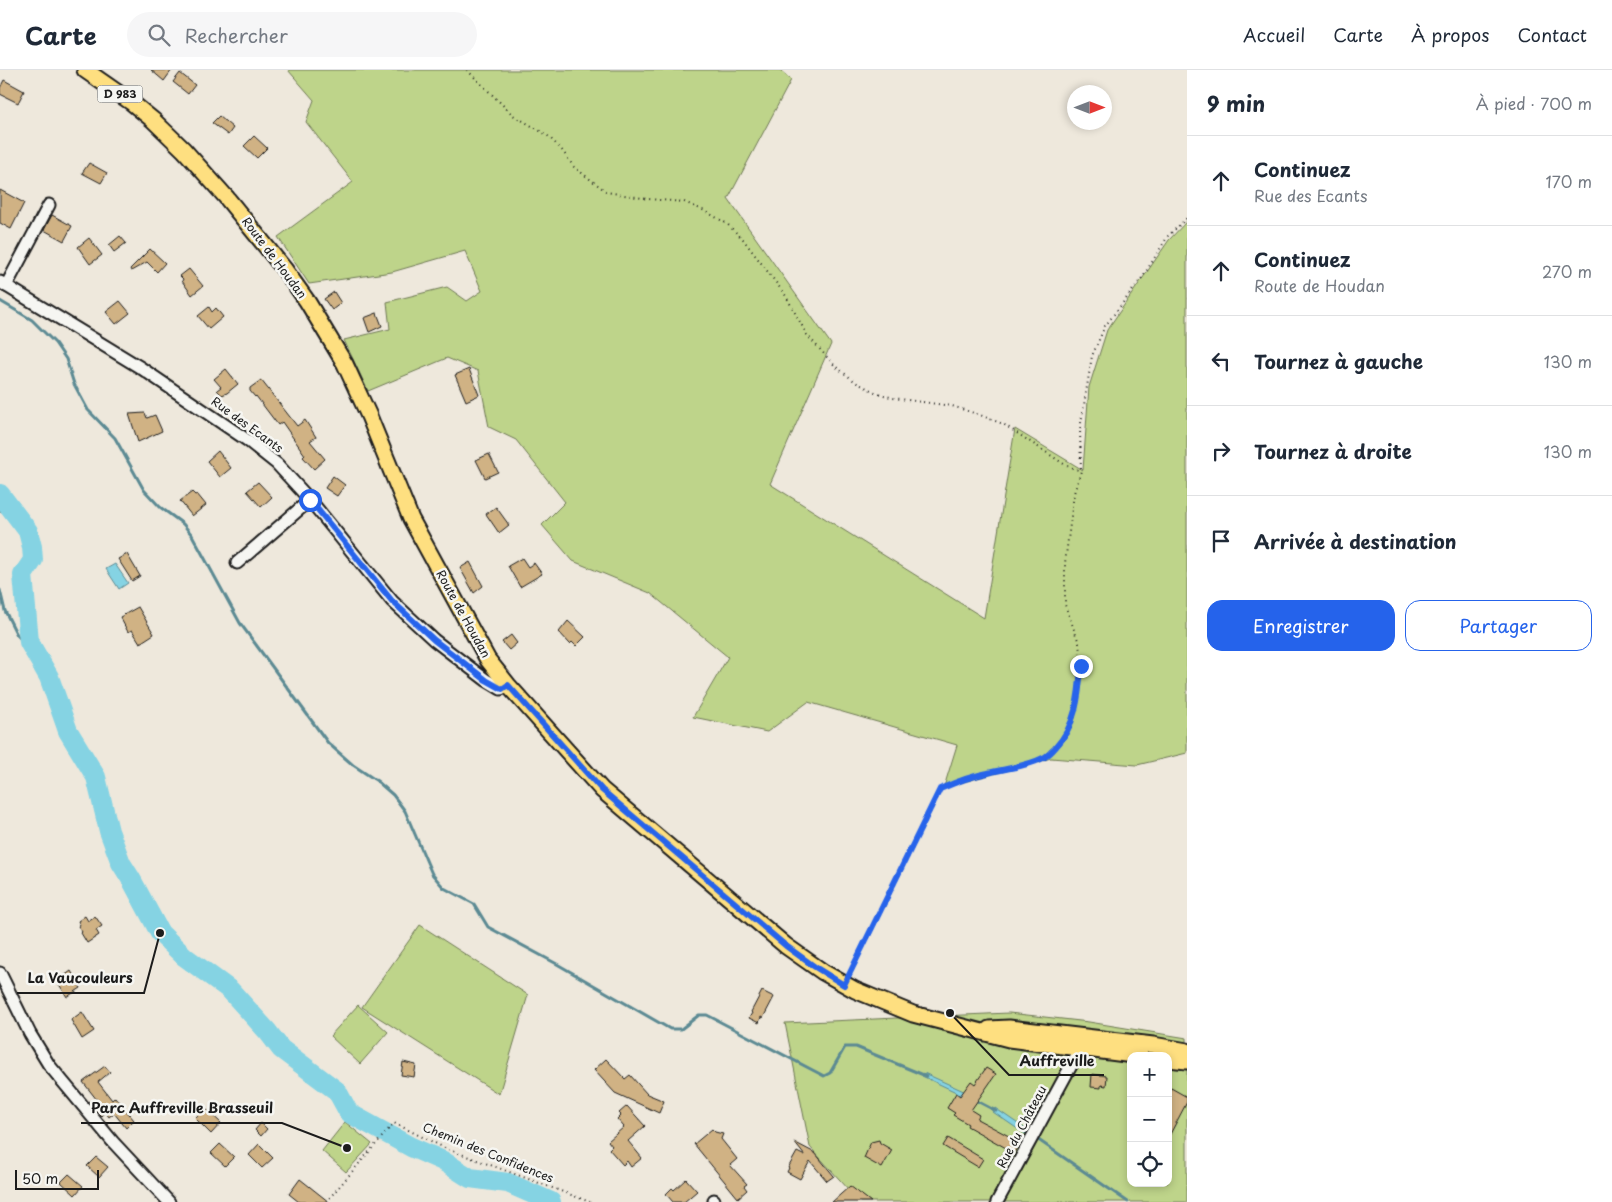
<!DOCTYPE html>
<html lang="fr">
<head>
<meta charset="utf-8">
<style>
	:root { --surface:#fff; --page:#f6f6f7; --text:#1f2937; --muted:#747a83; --line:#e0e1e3; --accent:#2563eb }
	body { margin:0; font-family:"Playpen Sans",sans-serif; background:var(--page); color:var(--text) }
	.controls { position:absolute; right:15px; bottom:15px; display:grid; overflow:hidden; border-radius:10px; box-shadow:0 2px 8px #0003 }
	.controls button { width:45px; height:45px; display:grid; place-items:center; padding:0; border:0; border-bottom:1px solid var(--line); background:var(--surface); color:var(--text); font:25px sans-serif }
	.compass { position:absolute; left:1067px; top:15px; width:45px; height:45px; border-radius:50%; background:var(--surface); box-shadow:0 2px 8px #0003; rotate:90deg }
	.scale { position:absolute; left:15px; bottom:12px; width:84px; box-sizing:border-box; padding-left:5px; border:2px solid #1c1c1c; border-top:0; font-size:14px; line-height:18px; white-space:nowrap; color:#1c1c1c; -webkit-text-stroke:4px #f6f6f2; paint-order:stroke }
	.stop { position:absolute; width:15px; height:15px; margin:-11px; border:4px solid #2563eb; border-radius:50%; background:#fff }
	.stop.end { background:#2563eb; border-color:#fff; box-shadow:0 1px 5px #0008 }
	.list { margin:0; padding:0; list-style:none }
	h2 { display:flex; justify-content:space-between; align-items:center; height:65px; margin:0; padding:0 20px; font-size:21px }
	h2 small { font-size:16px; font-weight:400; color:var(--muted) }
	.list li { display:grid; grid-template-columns:32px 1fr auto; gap:15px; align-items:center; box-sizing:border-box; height:90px; padding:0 20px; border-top:1px solid var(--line) }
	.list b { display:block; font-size:19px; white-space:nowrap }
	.list p { margin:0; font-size:16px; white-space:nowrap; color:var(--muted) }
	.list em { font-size:16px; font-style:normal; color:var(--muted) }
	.actions { display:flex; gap:10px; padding:15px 20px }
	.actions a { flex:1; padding:11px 0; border:1px solid var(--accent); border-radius:15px; text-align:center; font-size:18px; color:var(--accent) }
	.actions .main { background:var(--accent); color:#fff }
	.icon { flex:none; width:28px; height:28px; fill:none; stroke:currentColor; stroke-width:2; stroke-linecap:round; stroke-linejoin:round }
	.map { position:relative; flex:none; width:1187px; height:1132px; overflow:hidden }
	header { display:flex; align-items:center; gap:30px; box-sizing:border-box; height:70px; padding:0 25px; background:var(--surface); border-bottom:1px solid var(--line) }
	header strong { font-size:24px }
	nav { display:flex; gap:28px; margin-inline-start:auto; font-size:18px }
	.search { width:350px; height:45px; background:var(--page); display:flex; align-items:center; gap:12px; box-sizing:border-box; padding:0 18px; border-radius:28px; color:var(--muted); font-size:19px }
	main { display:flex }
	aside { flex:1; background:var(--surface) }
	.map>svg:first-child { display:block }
</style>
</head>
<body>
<header>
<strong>Carte</strong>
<div class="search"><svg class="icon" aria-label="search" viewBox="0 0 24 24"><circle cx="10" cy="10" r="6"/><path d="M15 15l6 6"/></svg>Rechercher</div>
<nav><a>Accueil</a><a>Carte</a><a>À propos</a><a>Contact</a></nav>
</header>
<main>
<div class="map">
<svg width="1187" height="1132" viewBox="0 0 1187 1132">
	<rect width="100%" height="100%" fill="#eee8dc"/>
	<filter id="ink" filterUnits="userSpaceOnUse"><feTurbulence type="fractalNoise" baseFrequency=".02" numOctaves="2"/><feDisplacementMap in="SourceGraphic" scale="10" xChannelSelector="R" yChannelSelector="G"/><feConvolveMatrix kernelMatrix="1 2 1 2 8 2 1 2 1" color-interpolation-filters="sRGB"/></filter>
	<g filter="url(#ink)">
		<!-- green -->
		<g fill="#bed48a" stroke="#6d7853" fill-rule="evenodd">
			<polygon points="288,0 780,0 791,10 728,129 831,274 770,414 984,548 1015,359 1083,400 1089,317 1107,260 1169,170 1187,151 1187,683 1137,695 1051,688 944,717 957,675 808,632 767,662 693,647 728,587 650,523 573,491 542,455 565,432 516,370 489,357 478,301 447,288 368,321 344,270 390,259 387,232 447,217 467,231 482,221 465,181 392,202 309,214 278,167 353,112 306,52 314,30"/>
			<polygon points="420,855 528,925 499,1024 362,937"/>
			<polygon points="358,935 388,962 360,994 330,966"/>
			<path d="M1009,943L1089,952L1187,968V1132H860L810,1077L785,953ZM1131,986H1168V1113H1131Z"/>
			<polygon points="345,1052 372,1074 346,1102 322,1081"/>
		</g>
		<!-- water -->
		<g fill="#85d3e3" stroke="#5b8a93">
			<polygon points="115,494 128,513 119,519 106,499"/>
			<polygon points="924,1003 968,1023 964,1028 954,1021 922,1006"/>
			<polygon points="995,1038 1027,1060 1025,1064 993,1042"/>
		</g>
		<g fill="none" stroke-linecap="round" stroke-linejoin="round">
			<!-- stream -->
			<g stroke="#5b8a93" stroke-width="3">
				<polyline points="0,231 32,250 55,273 66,289 74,314 88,340 115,368 144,420 160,437 183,454 192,465 240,553 328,673 353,695 377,711 393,725 405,741 432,804 444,818 474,834 488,857 557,894 670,959 681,959 699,945 707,945 824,1006 830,1003 845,977 856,977 926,1006"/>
				<polyline points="0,441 10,438"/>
				<polyline points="0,520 5,541 17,565 36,586"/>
				<polyline points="975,1030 996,1041"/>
				<polyline points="1024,1060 1128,1132"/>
			</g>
			<!-- river -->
			<polyline stroke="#85d3e3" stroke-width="20" points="0,424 28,461 32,477 33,490 23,505 29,572 49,607 68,661 96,707 109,761 121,793 131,809 160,863 185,887 230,920 268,962 281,979 337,1021 349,1043 411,1077 443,1091 470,1108 508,1113 551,1132"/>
		</g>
		<!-- building -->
		<g fill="#d0b284" stroke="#1c1c1c">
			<polygon points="151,0 172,0 164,11"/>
			<polygon points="180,3 195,15 188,24 173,12"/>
			<polygon points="4,10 24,21 18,33 0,24 0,18"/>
			<polygon points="219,46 233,58 228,65 212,53"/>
			<polygon points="254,66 267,78 257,88 244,76"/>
			<polygon points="89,93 107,103 101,113 82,103"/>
			<polygon points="0,120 24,133 11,159 0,153"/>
			<polygon points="52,145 72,156 64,171 44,160"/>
			<polygon points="120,166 126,173 114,182 109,175"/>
			<polygon points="89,168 102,185 90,194 78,177"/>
			<polygon points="150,179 165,193 157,202 147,192 131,201 130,199"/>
			<polygon points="189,199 203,216 192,225 182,211 183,209 180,206"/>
			<polygon points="334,222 341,233 332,240 324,229"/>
			<polygon points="120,231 130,243 116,254 106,242"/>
			<polygon points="209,237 212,242 216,238 223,247 209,259 198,246"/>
			<polygon points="377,243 382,256 369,262 364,248"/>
			<polygon points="226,299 238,314 227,323 222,325 217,320 221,317 214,309"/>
			<polygon points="469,299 479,325 466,331 455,305"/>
			<polygon points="261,310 297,356 305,350 316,367 310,371 325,389 314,399 303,387 305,385 282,352 278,355 256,326 255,327 250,321 250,318"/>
			<polygon points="145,343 147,348 155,345 162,361 138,372 129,344"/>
			<polygon points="218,381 231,398 220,407 207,391"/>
			<polygon points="489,384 498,402 485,408 476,390"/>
			<polygon points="333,406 345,415 337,426 325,418"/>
			<polygon points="258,412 272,427 261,437 247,421"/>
			<polygon points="192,422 195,425 197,424 206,435 192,446 180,431"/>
			<polygon points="496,437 509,455 499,463 486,444"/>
			<polygon points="127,484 140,506 132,511 118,489"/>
			<polygon points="522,488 528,497 534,493 542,504 520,517 508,496"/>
			<polygon points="470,492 483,516 474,523 460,498"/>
			<polygon points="138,537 154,564 140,573 132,560 128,562 120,547"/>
			<polygon points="568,551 585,567 576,576 572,572 570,574 559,562"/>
			<polygon points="511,565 517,573 509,580 502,572"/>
			<polygon points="85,846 88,851 95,846 102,856 96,860 99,865 87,873 81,863 82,862 78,856 80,855 78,851"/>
			<polygon points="71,901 81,918 67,927 57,911"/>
			<polygon points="762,921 774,927 763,948 761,947 759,953 749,948 752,943 751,942"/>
			<polygon points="82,942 94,961 82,969 71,950"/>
			<polygon points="606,989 625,1009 630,1005 647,1024 664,1031 659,1043 615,1023 594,1000"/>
			<polygon points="403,992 416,995 414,1007 401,1005"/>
			<polygon points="105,996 110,1002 98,1012 112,1030 115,1027 134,1050 126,1058 114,1043 109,1047 105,1042 101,1046 91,1034 97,1030 83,1012"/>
			<polygon points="986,998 996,1004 971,1040 979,1045 977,1049 1020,1072 1009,1092 1001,1088 1006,1078 967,1056 968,1054 953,1045 955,1043 947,1038 956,1023 960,1026 971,1011 975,1014"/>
			<polygon points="1092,1004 1107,1006 1106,1016 1101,1015 1101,1018 1091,1017"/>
			<polygon points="1171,1018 1187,1027 1187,1032 1168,1068 1168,1023"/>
			<polygon points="627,1036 645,1056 628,1071 642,1088 631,1097 627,1091 623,1095 609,1079 612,1076 608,1071 624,1057 617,1049 621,1045 619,1043"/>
			<polygon points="205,1038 221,1053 211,1064 195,1048"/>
			<polygon points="261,1053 267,1059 261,1066 255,1060"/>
			<polygon points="712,1059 715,1062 723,1064 721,1069 737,1089 730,1095 747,1114 744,1116 747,1120 738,1128 694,1074"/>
			<polygon points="948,1068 983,1089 978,1097 943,1076"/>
			<polygon points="879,1070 880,1073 892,1080 882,1098 864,1088 871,1072"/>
			<polygon points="794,1072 815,1083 834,1106 827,1111 810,1091 800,1109 787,1102 789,1098 788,1098 797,1082 805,1086"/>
			<polygon points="220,1074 234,1087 225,1096 211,1083"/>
			<polygon points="259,1074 273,1088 262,1098 249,1085"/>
			<polygon points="96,1087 108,1097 99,1107 87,1096"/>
			<polygon points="69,1104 83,1116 75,1125 61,1112"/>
			<polygon points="300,1109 329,1132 299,1132 289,1124"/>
			<polygon points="686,1109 697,1121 684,1132 673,1132 666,1124 672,1118 674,1120"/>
			<polygon points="850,1116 871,1132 832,1132"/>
		</g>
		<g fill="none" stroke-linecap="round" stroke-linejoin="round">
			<!-- minor casing -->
			<g stroke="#1c1c1c" stroke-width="15">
				<g id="minor">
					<polyline points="0,212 141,298 247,370 277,394 310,430 392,531 434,570 486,610 501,619 508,615"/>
					<polyline points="6,216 49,135"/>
					<polyline points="237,493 310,430"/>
					<polyline points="0,903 30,964 49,995 113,1072 169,1132"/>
					<polyline points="714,1130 714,1132"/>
					<polyline points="997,1132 1079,981 1082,971"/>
				</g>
			</g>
			<!-- major casing -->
			<g stroke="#1c1c1c" stroke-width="19">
				<g id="major">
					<polyline points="85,0 131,32 153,50 184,80 226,127 285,200 307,231 345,294 369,346 411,449 488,590 508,615 602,720 786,876 823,902 855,920 913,944 1009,969 1141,986"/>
					<polyline points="989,959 1009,958 1153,975 1187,981"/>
					<polyline points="1168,989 1187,991"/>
				</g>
			</g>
			<!-- path -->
			<g stroke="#1c1c1c" stroke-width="2" stroke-dasharray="1 4" stroke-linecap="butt">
				<polyline points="467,0 513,45 547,65 561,79 574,97 607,122 648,129 684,132 705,141 726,153 743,169 786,226 807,265 835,296 857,313 875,322 893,328 952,336 980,345 1003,354 1067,396 1081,401"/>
				<polyline points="850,904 941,719 960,710 988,703 1022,696 1045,688 1061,672 1072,654 1079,624 1081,596 1079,573 1065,535 1065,493 1074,423 1081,401 1080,359 1092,286 1105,256 1142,208 1168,166 1187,148"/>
				<polyline points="326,1132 394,1053 445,1078 590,1132"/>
			</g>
			<!-- minor -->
			<use href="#minor" stroke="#f6f6f2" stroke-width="11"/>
			<!-- major -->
			<use href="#major" stroke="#fedf80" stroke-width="15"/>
		</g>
	</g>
	<g fill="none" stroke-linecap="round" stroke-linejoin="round" filter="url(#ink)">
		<!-- route -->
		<path stroke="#2563eb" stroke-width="6" d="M310,430L392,531L434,570L486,610L502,619L508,615L602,720L786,876L815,897L844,915L940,719C956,712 971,706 988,703C1006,698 1026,697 1043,688C1048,686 1051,682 1055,678C1076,656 1079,626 1081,596"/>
	</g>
	<g text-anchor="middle" stroke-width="5" stroke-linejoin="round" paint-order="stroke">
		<!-- shield labels -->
		<rect fill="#f6f6f2" stroke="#5d5d5c" stroke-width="1" x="97.5" y="15.5" width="45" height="17" rx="4"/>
		<g font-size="11" font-weight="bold" fill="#1c1c1c">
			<text x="120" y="28">D 983</text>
		</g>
		<!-- street labels -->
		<g font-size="12" fill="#1c1c1c" stroke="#f6f6f2">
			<text transform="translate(274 188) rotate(53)" y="4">Route de Houdan</text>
			<text transform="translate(247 355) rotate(36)" y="4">Rue des Ecants</text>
			<text transform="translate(463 544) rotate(61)" y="4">Route de Houdan</text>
			<text transform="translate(1022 1057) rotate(-62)" y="4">Rue du Château</text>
			<text transform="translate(488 1083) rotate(22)" y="4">Chemin des Confidences</text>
		</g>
	</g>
	<!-- callouts -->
	<path fill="none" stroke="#1c1c1c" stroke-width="2" d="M160 863L144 923H17M950 943L1009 1005H1104M347 1078L282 1053H81"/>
	<g fill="#1c1c1c" stroke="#f6f6f2" stroke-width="2">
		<circle cx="160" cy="863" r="5"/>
		<circle cx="950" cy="943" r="5"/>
		<circle cx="347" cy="1078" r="5"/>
	</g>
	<g font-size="14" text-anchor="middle" font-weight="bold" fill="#1c1c1c" stroke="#f6f6f2" stroke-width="5" stroke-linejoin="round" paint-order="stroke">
		<text x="80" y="913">La Vaucouleurs</text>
		<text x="1057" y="996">Auffreville</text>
		<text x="182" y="1043">Parc Auffreville Brasseuil</text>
	</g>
</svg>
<div class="controls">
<button>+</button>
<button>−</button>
<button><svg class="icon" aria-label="locate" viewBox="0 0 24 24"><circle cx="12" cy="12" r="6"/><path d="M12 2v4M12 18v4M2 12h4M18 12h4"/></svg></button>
</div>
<svg class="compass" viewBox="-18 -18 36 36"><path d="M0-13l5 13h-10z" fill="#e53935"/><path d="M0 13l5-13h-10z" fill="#747a83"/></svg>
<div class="scale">50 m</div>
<div class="stop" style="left:310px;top:430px"></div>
<div class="stop end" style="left:1081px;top:596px"></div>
</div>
<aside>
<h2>9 min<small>À pied · 700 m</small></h2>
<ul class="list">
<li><svg class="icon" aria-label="ahead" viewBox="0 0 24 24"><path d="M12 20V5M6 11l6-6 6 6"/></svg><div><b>Continuez</b><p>Rue des Ecants</p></div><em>170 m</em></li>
<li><svg class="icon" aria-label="ahead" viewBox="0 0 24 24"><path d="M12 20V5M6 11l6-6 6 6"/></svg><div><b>Continuez</b><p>Route de Houdan</p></div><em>270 m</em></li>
<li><svg class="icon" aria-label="left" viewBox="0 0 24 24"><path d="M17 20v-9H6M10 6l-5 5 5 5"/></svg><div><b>Tournez à gauche</b></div><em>130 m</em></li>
<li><svg class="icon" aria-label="right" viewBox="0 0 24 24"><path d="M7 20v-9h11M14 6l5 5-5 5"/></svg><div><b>Tournez à droite</b></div><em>130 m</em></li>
<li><svg class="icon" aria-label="arrive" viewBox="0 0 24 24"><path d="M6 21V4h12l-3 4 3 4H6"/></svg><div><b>Arrivée à destination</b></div></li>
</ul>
<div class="actions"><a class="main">Enregistrer</a><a>Partager</a></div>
</aside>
</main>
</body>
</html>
